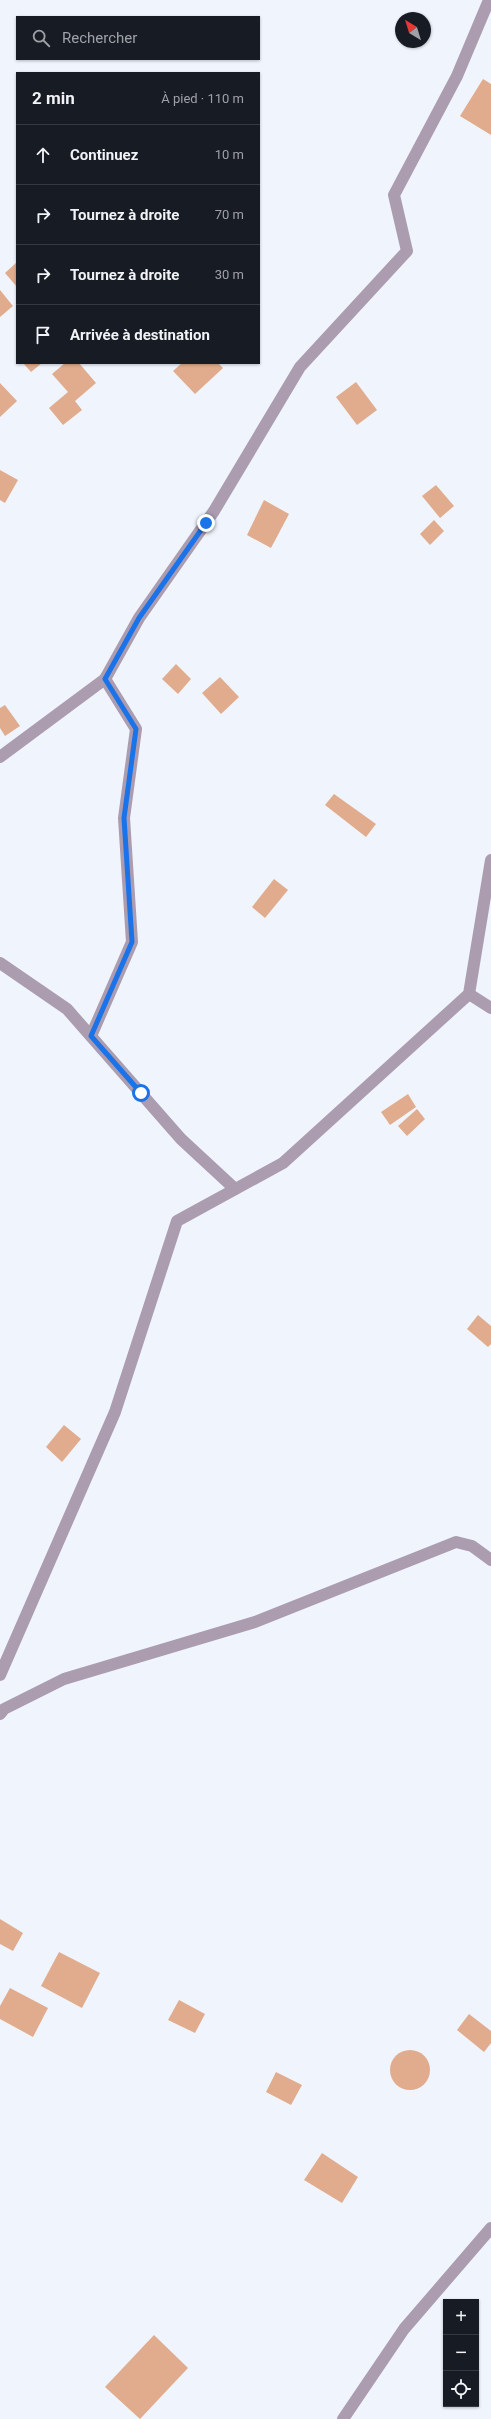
<!DOCTYPE html>
<html lang="fr">
<head>
<meta charset="utf-8">
<style>
	:root { --surface:#171b24; --page:#242831; --text:#f1f3f6; --muted:#9ea1a6; --line:#363941 }
	body { margin:0; font-family:Roboto,sans-serif; background:var(--page); color:var(--text) }
	.controls { position:absolute; right:12px; bottom:12px; display:grid; overflow:hidden; border-radius:0px; box-shadow:0 1px 3px #0004 }
	.controls button { width:36px; height:36px; display:grid; place-items:center; padding:0; border:0; border-bottom:1px solid var(--line); background:var(--surface); color:var(--text); font:20px sans-serif }
	.compass { position:absolute; left:395px; top:12px; width:36px; height:36px; border-radius:50%; background:var(--surface); box-shadow:0 1px 3px #0004; rotate:322deg }
	.stop { position:absolute; width:12px; height:12px; margin:-9px; border:3px solid #1a73e8; border-radius:50%; background:#fff }
	.stop.end { background:#1a73e8; border-color:#fff; box-shadow:0 1px 4px #0008 }
	.list { margin:0; padding:0; list-style:none }
	h2 { display:flex; justify-content:space-between; align-items:center; height:52px; margin:0; padding:0 16px; font-size:17px }
	h2 small { font-size:13px; font-weight:400; color:var(--muted) }
	.list li { display:grid; grid-template-columns:26px 1fr auto; gap:12px; align-items:center; box-sizing:border-box; height:60px; padding:0 16px; border-top:1px solid var(--line) }
	.list b { display:block; font-size:15px; white-space:nowrap }
	.list em { font-size:13px; font-style:normal; color:var(--muted) }
	.icon { flex:none; width:22px; height:22px; fill:none; stroke:currentColor; stroke-width:2; stroke-linecap:round; stroke-linejoin:round }
	.map { position:relative; flex:none; width:491px; height:2419px; overflow:hidden }
	.search { position:absolute; background:var(--surface); box-shadow:0 1px 3px #0004; left:16px; top:16px; width:244px; height:44px; display:flex; align-items:center; gap:10px; box-sizing:border-box; padding:0 14px; border-radius:0px; color:var(--muted); font-size:15px }
	.panel { position:absolute; background:var(--surface); box-shadow:0 1px 3px #0004; left:16px; top:72px; width:244px; height:292px; border-radius:0px }
	.map>svg:first-child { display:block }
</style>
</head>
<body>
<div class="map">
<svg width="491" height="2419" viewBox="0 0 491 2419">
	<rect width="100%" height="100%" fill="#eff4fd"/>
	<!-- building -->
	<g fill="#e1ac8d">
		<polygon points="483,79 491,84 491,135 460,116"/>
		<polygon points="17,262 17,287 5,273"/>
		<polygon points="0,290 13,306 0,317"/>
		<polygon points="23,363 42,363 31,372"/>
		<polygon points="65,363 79,363 96,383 75,401 82,410 63,425 49,408 68,392 52,374"/>
		<polygon points="182,363 218,363 223,368 195,394 173,371"/>
		<polygon points="356,382 377,410 357,425 336,397"/>
		<polygon points="0,383 17,401 0,417"/>
		<polygon points="0,470 18,480 5,503 0,500"/>
		<polygon points="436,485 454,506 440,518 422,496"/>
		<polygon points="264,500 289,514 271,548 247,535"/>
		<polygon points="434,520 444,531 430,545 420,534"/>
		<polygon points="176,664 191,679 178,694 162,679"/>
		<polygon points="220,677 239,697 221,714 202,693"/>
		<polygon points="5,705 20,726 5,736 0,728 0,708"/>
		<polygon points="334,794 376,824 366,837 325,805"/>
		<polygon points="274,879 288,890 265,918 252,907"/>
		<polygon points="408,1094 416,1107 390,1125 381,1112"/>
		<polygon points="417,1109 425,1119 407,1136 398,1126"/>
		<polygon points="478,1315 491,1326 491,1344 488,1347 467,1329"/>
		<polygon points="64,1425 81,1439 62,1462 46,1447"/>
		<polygon points="0,1919 23,1933 13,1951 0,1944"/>
		<polygon points="59,1952 100,1973 82,2008 41,1986"/>
		<polygon points="10,1988 48,2008 33,2037 0,2019 0,2006"/>
		<polygon points="179,2000 205,2014 195,2033 168,2020"/>
		<polygon points="469,2014 491,2031 491,2043 484,2052 457,2030"/>
		<circle cx="410" cy="2070" r="20"/>
		<polygon points="276,2072 302,2085 291,2105 266,2092"/>
		<polygon points="322,2153 358,2177 342,2203 304,2180"/>
		<polygon points="154,2335 188,2368 140,2419 105,2387"/>
	</g>
	<g fill="none" stroke-linecap="round" stroke-linejoin="round">
		<!-- minor -->
		<g stroke="#ab9cb0" stroke-width="12">
			<polyline points="105,679 139,618 214,511 300,367 407,251 394,195 457,76 489,0"/>
			<polyline points="0,757 105,679 136,729 124,818 132,942 91,1036"/>
			<polyline points="0,963 67,1009 181,1139 235,1189"/>
			<polyline points="469,994 491,1008"/>
			<polyline points="0,1675 115,1412 177,1221 283,1163 469,994 491,860"/>
			<polyline points="0,1714 4,1709 64,1679 255,1622 456,1542 472,1546 491,1560"/>
			<polyline points="343,2419 404,2329 491,2228"/>
		</g>
	</g>
	<g fill="none" stroke-linecap="round" stroke-linejoin="round">
		<!-- route -->
		<polyline stroke="#1a73e8" stroke-width="5" points="141,1093 91,1036 132,942 124,818 136,729 105,679 139,618 206,523"/>
	</g>
</svg>
<div class="controls">
<button>+</button>
<button>−</button>
<button><svg class="icon" aria-label="locate" viewBox="0 0 24 24"><circle cx="12" cy="12" r="6"/><path d="M12 2v4M12 18v4M2 12h4M18 12h4"/></svg></button>
</div>
<svg class="compass" viewBox="-18 -18 36 36"><path d="M0-13l5 13h-10z" fill="#e53935"/><path d="M0 13l5-13h-10z" fill="#9ea1a6"/></svg>
<div class="stop" style="left:141px;top:1093px"></div>
<div class="stop end" style="left:206px;top:523px"></div>
<div class="search"><svg class="icon" aria-label="search" viewBox="0 0 24 24"><circle cx="10" cy="10" r="6"/><path d="M15 15l6 6"/></svg>Rechercher</div>
<section class="panel">
<h2>2 min<small>À pied · 110 m</small></h2>
<ul class="list">
<li><svg class="icon" aria-label="ahead" viewBox="0 0 24 24"><path d="M12 20V5M6 11l6-6 6 6"/></svg><div><b>Continuez</b></div><em>10 m</em></li>
<li><svg class="icon" aria-label="right" viewBox="0 0 24 24"><path d="M7 20v-9h11M14 6l5 5-5 5"/></svg><div><b>Tournez à droite</b></div><em>70 m</em></li>
<li><svg class="icon" aria-label="right" viewBox="0 0 24 24"><path d="M7 20v-9h11M14 6l5 5-5 5"/></svg><div><b>Tournez à droite</b></div><em>30 m</em></li>
<li><svg class="icon" aria-label="arrive" viewBox="0 0 24 24"><path d="M6 21V4h12l-3 4 3 4H6"/></svg><div><b>Arrivée à destination</b></div></li>
</ul>
</section>
</div>
</body>
</html>
